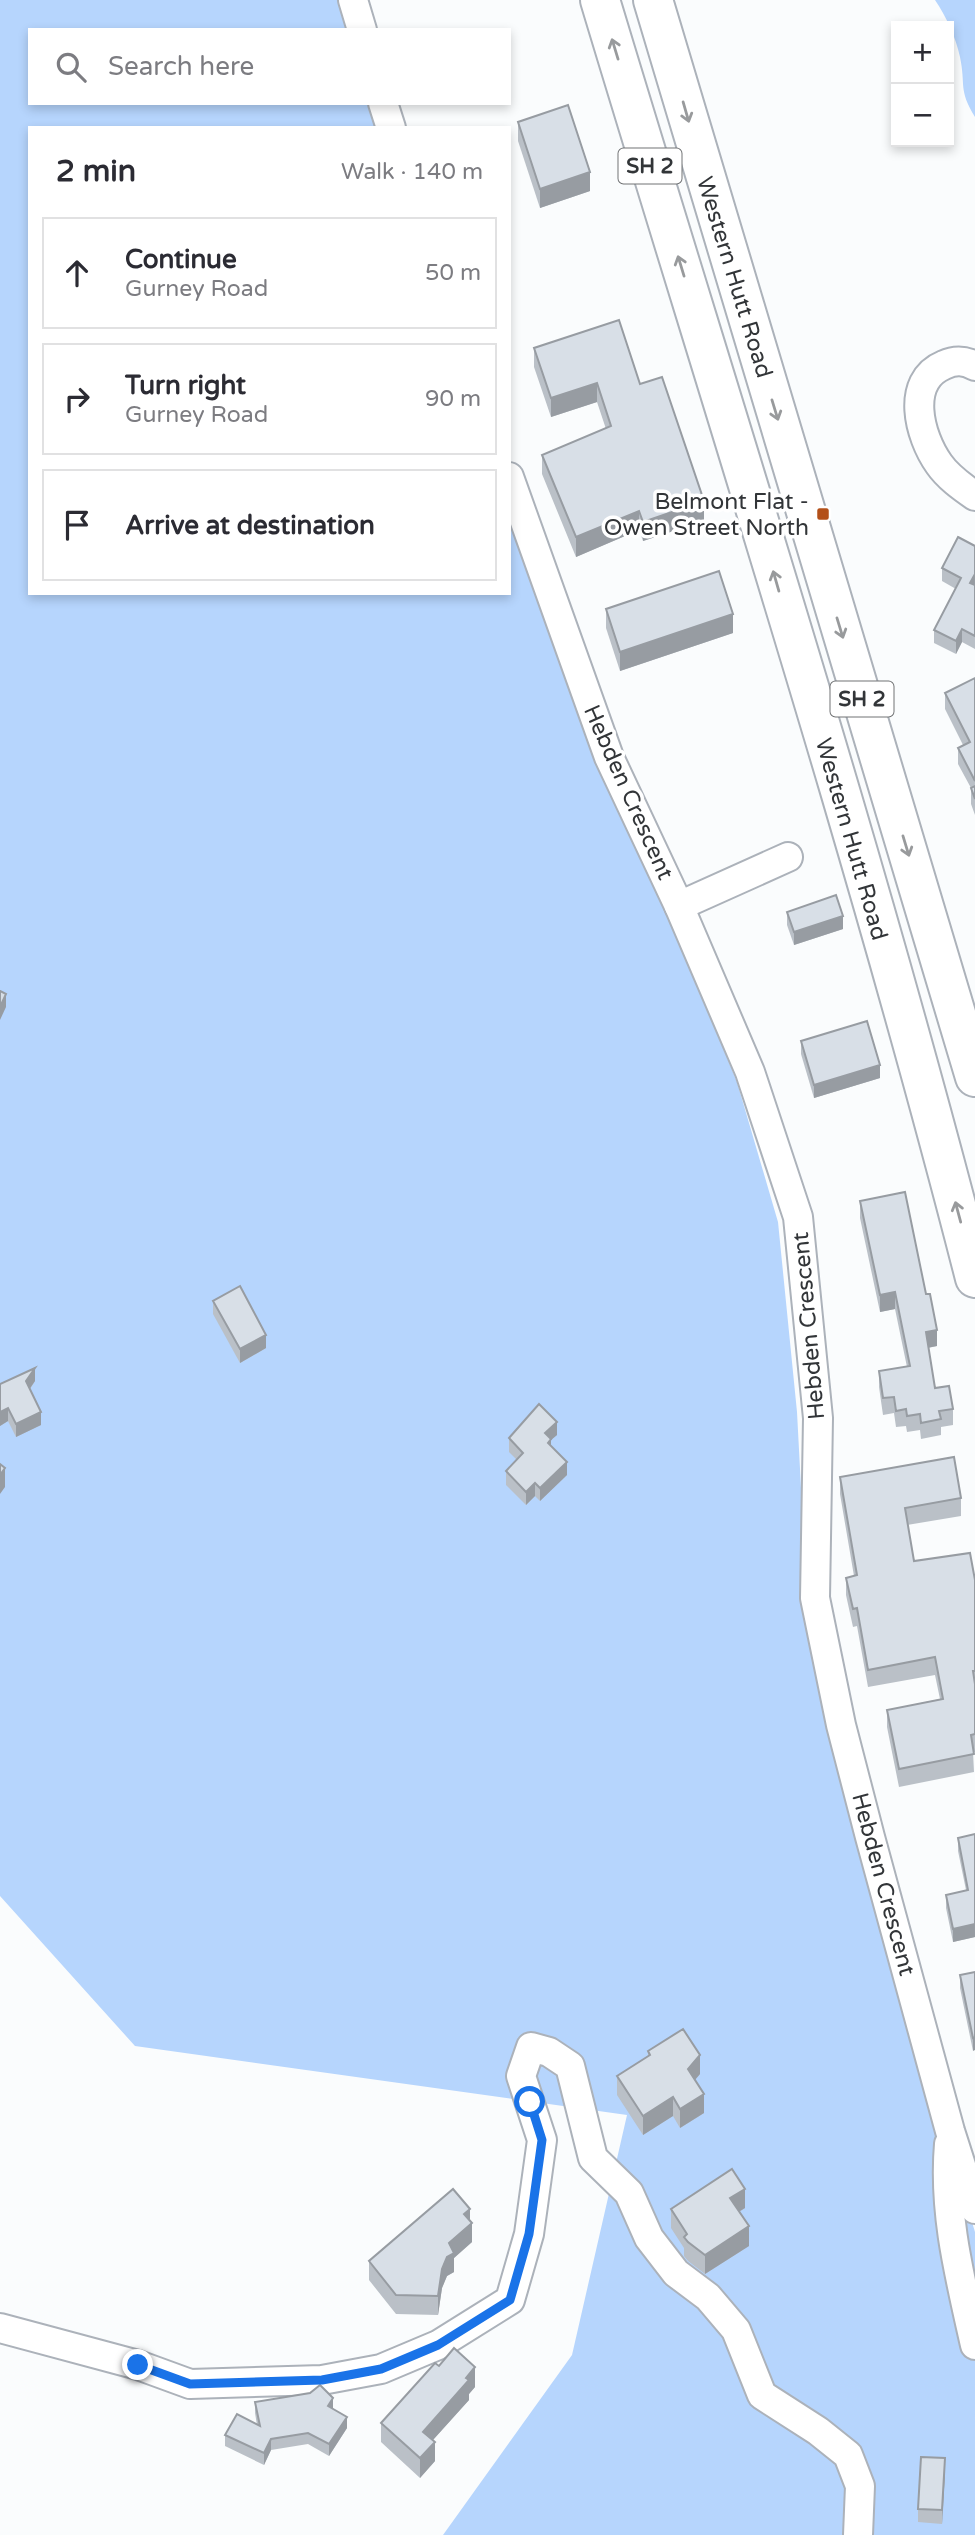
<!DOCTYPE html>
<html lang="en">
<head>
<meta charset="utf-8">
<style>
	:root { --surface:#fff; --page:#f7f7f7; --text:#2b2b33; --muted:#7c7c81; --line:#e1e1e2 }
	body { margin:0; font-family:"Varela Round",sans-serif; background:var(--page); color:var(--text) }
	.controls { position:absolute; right:21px; top:21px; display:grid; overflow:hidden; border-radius:0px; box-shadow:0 4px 10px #0003 }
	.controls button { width:63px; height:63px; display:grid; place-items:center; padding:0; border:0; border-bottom:2px solid var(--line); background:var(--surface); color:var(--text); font:35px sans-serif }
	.stop { position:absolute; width:21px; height:21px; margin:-16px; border:5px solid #1a73e8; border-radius:50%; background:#fff }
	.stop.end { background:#1a73e8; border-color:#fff; box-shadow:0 2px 7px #0008 }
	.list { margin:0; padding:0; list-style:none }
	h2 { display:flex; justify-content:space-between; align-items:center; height:91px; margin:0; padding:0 28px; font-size:30px }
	h2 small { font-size:23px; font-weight:400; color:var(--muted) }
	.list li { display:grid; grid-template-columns:46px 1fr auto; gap:21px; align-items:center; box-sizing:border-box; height:112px; margin:0 14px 14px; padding:0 14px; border:2px solid var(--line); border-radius:0px }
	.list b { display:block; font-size:26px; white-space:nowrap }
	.list p { margin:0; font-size:23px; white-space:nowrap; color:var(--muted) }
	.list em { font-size:23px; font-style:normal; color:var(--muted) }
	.icon { flex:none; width:38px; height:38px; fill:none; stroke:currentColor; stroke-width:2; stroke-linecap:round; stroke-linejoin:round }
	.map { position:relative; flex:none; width:975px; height:2535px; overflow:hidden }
	.search { position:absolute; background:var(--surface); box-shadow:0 4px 10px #0003; left:28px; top:28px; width:483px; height:77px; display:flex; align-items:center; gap:18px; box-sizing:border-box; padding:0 24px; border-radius:0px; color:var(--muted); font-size:26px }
	.panel { position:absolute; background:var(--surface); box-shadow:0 4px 10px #0003; left:28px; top:126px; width:483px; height:469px; border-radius:0px }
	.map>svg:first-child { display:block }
</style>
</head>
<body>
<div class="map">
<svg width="975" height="2535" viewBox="0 0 975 2535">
	<rect width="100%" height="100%" fill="#fafcfd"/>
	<!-- green -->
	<g fill="#b6d5fd">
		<polygon points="0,0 340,0 349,30 30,30 30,103 370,103 377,128 30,128 30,593 509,593 509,522 593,753 662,898 737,1082 778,1222 797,1412 807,1601 944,2131 975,2232 975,2535 443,2535 572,2355 627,2115 135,2046 0,1896"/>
		<path d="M935,0H975V117C958,89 966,86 960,57C956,38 946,16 935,0Z"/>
	</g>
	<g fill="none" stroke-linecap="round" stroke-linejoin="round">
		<!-- minor casing -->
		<g stroke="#acb2ba" stroke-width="32">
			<g id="minor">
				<polyline points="353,0 362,30"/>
				<polyline points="383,103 391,128"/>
				<path d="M975,366C964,360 955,360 944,365C905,381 919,436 939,464C948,477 962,487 975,496"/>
				<polyline points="509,477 609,757 679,906 750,1072 798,1217 818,1418 815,1598 841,1725 870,1837 950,2131 975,2209"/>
				<polyline points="679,906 788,857"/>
				<path d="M949,2144C943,2213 960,2278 975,2345"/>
				<polyline points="0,2328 138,2365 190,2384 322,2380 381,2369 438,2345 510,2300 529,2234 542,2140 521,2076 531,2047 549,2052 570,2066 593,2158 629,2193 649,2238 676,2273 708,2297 736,2330 762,2395 818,2431 848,2455 860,2486 858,2535"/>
			</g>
		</g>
		<!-- trunk casing -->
		<g stroke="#acb2ba" stroke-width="42">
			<g id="trunk">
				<path d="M600,0C728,425 865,848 975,1278"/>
				<polyline points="653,0 975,1077"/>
			</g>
		</g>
		<!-- minor -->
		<use href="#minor" stroke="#fff" stroke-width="28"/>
		<!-- trunk -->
		<use href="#trunk" stroke="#fff" stroke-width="38"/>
	</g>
	<!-- wall -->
	<g fill="#bac0c7">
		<polygon points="518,122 590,191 540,208 518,141"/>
		<polygon points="534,348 640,384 704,521 643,541 639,530 576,557 542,474 542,455 606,429 597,402 551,417 534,367"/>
		<polygon points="975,546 975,649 962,642 956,654 934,643 934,630 956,589 942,581 942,568"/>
		<polygon points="606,609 733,633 620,671 606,628"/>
		<polygon points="975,678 975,815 971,804 971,788 958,764 958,748 963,745 945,709 945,693"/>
		<polygon points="787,912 843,929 794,945 787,925"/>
		<polygon points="801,1041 880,1078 814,1098 801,1054"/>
		<polygon points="860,1201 937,1346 928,1348 935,1388 953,1409 953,1425 941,1427 941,1435 921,1439 920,1430 907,1432 906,1426 896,1427 894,1413 883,1415 879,1387 879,1371 907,1367 895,1309 880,1312 860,1218"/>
		<polygon points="213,1301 266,1348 240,1363 213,1314"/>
		<polygon points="35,1381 30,1389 41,1425 16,1437 8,1421 0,1426 0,1384"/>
		<polygon points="557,1435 551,1440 551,1446 567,1475 540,1501 535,1496 526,1505 506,1485 506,1471 517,1460 509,1452 509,1438"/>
		<polygon points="840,1477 961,1498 961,1516 907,1525 914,1561 975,1580 975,1752 973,1752 974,1772 899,1787 887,1727 887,1710 940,1699 935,1675 868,1687 857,1626 853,1627 846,1595 846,1578 854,1576 840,1494"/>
		<polygon points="975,1834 975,1937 953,1942 946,1908 946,1895 966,1890 958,1851 958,1838"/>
		<polygon points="975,1972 973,2051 960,1988 960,1975"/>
		<polygon points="648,2051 700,2074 695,2080 704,2113 680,2128 673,2116 643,2135 617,2095 617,2076 648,2057"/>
		<polygon points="745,2208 739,2212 749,2246 705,2274 688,2261 684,2256 684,2248 671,2228 671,2209"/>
		<polygon points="470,2221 472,2242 454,2258 454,2272 447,2276 442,2288 438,2315 396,2314 369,2280 369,2261"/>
		<polygon points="439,2366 475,2387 469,2394 469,2400 433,2440 435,2461 420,2478 381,2442 381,2423"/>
		<polygon points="255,2402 333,2409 347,2428 329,2456 308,2444 271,2450 264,2465 225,2446 225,2435 257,2425 255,2413"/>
		<polygon points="945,2472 942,2524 918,2522 918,2509"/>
	</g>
	<!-- shaded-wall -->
	<g fill="#979ca2">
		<polygon points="590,172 590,191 540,208 540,189"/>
		<polygon points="597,383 597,402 551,417 551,398"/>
		<polygon points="704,501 704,521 643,541 643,522"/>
		<polygon points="639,511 639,530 576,557 576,537"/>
		<polygon points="975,574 975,587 970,583"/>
		<polygon points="733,614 733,633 620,671 620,652"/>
		<polygon points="962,629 962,642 956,654 956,641"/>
		<polygon points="843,916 843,929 794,945 794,932"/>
		<polygon points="6,994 6,1007 0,1020 0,1007"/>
		<polygon points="880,1065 880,1078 814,1098 814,1085"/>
		<polygon points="895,1292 895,1309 880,1312 880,1295"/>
		<polygon points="937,1330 937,1346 926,1348 926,1332"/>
		<polygon points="266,1335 266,1348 240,1363 240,1349"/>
		<polygon points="35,1368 35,1381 26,1394 26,1381"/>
		<polygon points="8,1408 8,1421 0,1426 0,1412"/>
		<polygon points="41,1412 41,1425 16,1437 16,1424"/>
		<polygon points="557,1422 557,1435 551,1440 551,1452 545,1433"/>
		<polygon points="567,1462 567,1475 540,1501 540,1488"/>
		<polygon points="5,1468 5,1487 0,1494 0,1475"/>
		<polygon points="535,1483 535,1496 526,1505 526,1492"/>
		<polygon points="975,1924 975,1937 953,1942 953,1929"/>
		<polygon points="975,2037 975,2050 973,2051 973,2038"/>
		<polygon points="700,2055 700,2074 688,2088 688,2069"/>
		<polygon points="704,2094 704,2113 680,2128 680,2109"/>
		<polygon points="673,2097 673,2116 643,2135 643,2116"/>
		<polygon points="745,2189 745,2208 730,2217 730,2198"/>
		<polygon points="470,2209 470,2225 472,2223 472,2242 454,2258 454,2272 447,2276 442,2288 438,2315 438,2296 442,2269 449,2243 464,2214"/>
		<polygon points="749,2226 749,2246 705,2274 705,2255"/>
		<polygon points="475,2367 475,2387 469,2394 469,2400 423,2451 423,2432"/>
		<polygon points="333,2398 333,2409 328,2406"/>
		<polygon points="347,2417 347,2428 329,2456 329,2444"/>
		<polygon points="271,2439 271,2450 264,2465 264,2453"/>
		<polygon points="435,2442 435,2461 420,2478 420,2458"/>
		<polygon points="945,2458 945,2472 942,2524 942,2510"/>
	</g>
	<!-- building -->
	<g fill="#d8dfe7" stroke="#979ca2" stroke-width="2">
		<polygon points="568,105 590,172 540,189 518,122"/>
		<polygon points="619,320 640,384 662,377 704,501 643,522 639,511 576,537 542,455 611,426 597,383 551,398 534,348"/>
		<polygon points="958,537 975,546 975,574 970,583 975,585 975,636 962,629 956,641 934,630 961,578 942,568"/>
		<polygon points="719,571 733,614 620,652 606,609"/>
		<polygon points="975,678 975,781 958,748 970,742 945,693"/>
		<polygon points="975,786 975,799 971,788"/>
		<polygon points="836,895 843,916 794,932 787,912"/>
		<polygon points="0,991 6,994 0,1007"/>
		<polygon points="867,1021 880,1065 814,1085 801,1041"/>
		<polygon points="905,1192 926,1294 930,1294 937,1330 926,1332 935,1388 949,1386 953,1409 939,1411 941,1419 921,1423 920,1414 907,1416 906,1409 896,1411 894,1397 883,1398 879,1371 910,1366 895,1292 880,1295 860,1201"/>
		<polygon points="240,1286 266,1335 240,1349 213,1301"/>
		<polygon points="35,1368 26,1381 41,1412 16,1424 8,1408 0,1412 0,1384"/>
		<polygon points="539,1404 557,1422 545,1433 551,1439 548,1443 567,1462 540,1488 535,1483 526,1492 506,1471 523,1453 509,1438"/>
		<polygon points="954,1457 961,1498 905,1508 914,1561 970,1553 975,1580 975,1671 973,1671 975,1684 975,1734 971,1735 974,1754 899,1769 887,1710 943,1699 935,1657 868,1670 857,1608 853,1609 846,1578 857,1575 840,1477"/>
		<polygon points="0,1464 5,1468 0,1475"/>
		<polygon points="975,1834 975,1924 953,1929 946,1895 968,1890 958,1838"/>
		<polygon points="975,1972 975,2037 973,2038 960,1975"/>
		<polygon points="683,2029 700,2055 688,2069 704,2094 680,2109 673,2097 643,2116 617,2076 650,2055 648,2051"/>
		<polygon points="732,2169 745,2189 730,2198 749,2226 705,2255 688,2242 684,2237 687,2234 671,2209"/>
		<polygon points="453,2189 470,2209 464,2214 472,2223 449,2243 454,2253 447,2257 442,2269 438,2296 396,2295 369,2261"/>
		<polygon points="454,2348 475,2367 466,2378 469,2380 423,2432 435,2442 420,2458 381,2423 435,2363 439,2366"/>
		<polygon points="320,2385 333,2398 328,2406 347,2417 329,2444 308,2433 271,2439 264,2453 225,2435 237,2414 260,2426 255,2402 310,2393"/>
		<polygon points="921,2457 945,2458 942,2510 918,2509"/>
	</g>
	<!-- one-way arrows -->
	<defs><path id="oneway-shaft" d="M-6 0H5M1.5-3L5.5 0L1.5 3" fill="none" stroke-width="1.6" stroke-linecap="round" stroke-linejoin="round" transform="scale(1.75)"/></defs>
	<g stroke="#989a9c">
		<use href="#oneway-shaft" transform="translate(615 49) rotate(-107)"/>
		<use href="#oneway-shaft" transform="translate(686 112) rotate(74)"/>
		<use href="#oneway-shaft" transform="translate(681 266) rotate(-107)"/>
		<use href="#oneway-shaft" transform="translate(775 410) rotate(73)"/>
		<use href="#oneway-shaft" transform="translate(776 581) rotate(-106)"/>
		<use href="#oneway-shaft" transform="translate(840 628) rotate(73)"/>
		<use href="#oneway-shaft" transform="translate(906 846) rotate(73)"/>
		<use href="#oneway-shaft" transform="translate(958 1212) rotate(-105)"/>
	</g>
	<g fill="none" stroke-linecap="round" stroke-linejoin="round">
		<!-- route -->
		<polyline stroke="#1a73e8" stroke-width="9" points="138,2365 190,2384 322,2380 381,2369 438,2345 510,2300 529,2234 542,2140 530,2102"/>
	</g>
	<!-- markers -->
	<rect fill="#b35019" stroke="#fff" stroke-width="2.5" x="816" y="507" width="14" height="14" rx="3.5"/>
	<g text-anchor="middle" stroke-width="7" stroke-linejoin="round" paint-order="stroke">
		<!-- shield labels -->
		<g fill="#fff" stroke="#707274" stroke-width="2">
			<rect x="618.5" y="148.5" width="63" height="35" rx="5"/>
			<rect x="830.5" y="681.5" width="63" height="35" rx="5"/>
		</g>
		<g font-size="21" font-weight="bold" fill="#323538">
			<text x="650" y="173">SH 2</text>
			<text x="862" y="706">SH 2</text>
		</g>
		<!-- street labels -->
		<g font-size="23" fill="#323538" stroke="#fff">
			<text transform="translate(735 277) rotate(73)" y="8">Western Hutt Road</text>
			<text transform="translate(629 792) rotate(66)" y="8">Hebden Crescent</text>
			<text transform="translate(852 839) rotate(74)" y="8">Western Hutt Road</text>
			<text transform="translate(808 1326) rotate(-95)" y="8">Hebden Crescent</text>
			<text transform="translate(884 1884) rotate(75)" y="8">Hebden Crescent</text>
		</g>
		<!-- poi labels -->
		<g font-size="23" fill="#323538" stroke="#fff" text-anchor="end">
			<text x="809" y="509">Belmont Flat -<tspan x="809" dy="26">Owen Street North</tspan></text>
		</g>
	</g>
</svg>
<div class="controls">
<button>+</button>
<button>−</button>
</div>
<div class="stop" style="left:530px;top:2102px"></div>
<div class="stop end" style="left:138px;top:2365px"></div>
<div class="search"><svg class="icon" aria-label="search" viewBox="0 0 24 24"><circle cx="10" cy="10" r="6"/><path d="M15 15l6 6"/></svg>Search here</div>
<section class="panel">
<h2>2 min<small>Walk · 140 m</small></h2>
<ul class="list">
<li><svg class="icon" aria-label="ahead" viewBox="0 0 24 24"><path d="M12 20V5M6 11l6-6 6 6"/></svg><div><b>Continue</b><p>Gurney Road</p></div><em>50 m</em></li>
<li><svg class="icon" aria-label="right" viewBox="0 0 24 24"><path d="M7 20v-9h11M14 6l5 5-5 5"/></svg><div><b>Turn right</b><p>Gurney Road</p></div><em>90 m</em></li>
<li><svg class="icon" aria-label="arrive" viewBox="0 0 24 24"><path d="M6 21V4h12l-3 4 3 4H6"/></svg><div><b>Arrive at destination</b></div></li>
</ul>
</section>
</div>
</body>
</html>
